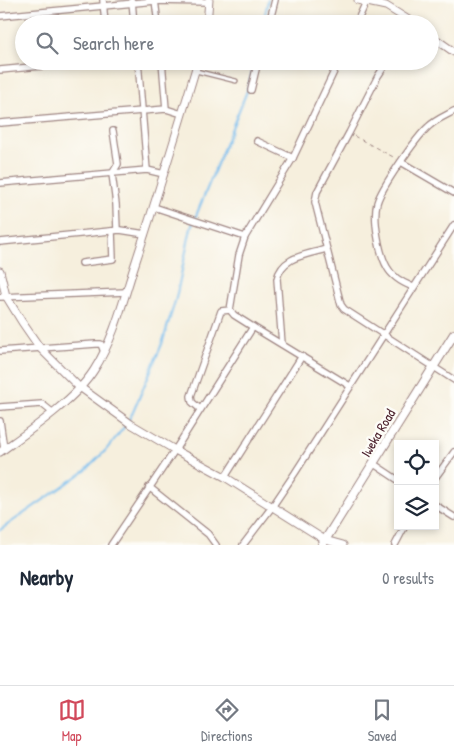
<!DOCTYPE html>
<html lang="en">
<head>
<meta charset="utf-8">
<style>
	:root { --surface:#fff; --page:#f6f6f7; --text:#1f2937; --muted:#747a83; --line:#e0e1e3; --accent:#d1495b }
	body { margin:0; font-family:"Patrick Hand",sans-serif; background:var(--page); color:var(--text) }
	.controls { position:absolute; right:15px; bottom:15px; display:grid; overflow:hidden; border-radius:0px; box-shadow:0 2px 8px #0003 }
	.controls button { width:45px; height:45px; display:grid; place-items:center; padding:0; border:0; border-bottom:1px solid var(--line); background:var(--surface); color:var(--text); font:25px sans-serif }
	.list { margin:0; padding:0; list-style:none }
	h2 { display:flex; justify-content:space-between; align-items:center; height:65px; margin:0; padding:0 20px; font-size:21px }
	h2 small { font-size:16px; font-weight:400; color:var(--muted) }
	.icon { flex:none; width:28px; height:28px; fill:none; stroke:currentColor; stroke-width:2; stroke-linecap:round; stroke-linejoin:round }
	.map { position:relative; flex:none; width:454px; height:545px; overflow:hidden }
	.search { position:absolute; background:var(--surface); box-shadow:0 2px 8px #0003; left:15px; right:15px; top:15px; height:55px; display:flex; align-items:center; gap:12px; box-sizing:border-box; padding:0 18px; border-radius:28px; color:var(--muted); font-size:19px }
	.sheet { height:140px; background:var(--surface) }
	nav { display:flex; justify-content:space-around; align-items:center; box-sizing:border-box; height:70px; border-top:1px solid var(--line); background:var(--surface); font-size:14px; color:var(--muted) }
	nav a { display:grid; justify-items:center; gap:2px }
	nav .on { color:var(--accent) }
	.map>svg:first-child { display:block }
</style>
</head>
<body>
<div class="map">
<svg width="454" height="545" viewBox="0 0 454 545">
	<rect width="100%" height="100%" fill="#fdfcf7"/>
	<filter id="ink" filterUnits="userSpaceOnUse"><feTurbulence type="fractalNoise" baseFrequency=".02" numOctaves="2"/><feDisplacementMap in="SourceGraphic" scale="10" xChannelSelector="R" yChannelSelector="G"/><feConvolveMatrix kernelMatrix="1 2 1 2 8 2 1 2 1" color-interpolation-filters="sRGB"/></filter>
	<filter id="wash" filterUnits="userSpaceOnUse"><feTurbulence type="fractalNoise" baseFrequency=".0096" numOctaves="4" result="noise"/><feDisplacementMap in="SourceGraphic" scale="20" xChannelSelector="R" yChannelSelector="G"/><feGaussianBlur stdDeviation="1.12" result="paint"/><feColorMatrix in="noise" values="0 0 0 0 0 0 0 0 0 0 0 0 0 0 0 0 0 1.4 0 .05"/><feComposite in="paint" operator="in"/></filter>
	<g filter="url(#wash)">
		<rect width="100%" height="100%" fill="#f6efdd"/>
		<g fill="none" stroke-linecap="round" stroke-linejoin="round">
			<!-- stream -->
			<g stroke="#77bdee" stroke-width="2">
				<polyline points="263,24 268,0"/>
				<polyline points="0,530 85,471 106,450 125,426 133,412 162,344 176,298 191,228 247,91 255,61"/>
			</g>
		</g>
	</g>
	<g filter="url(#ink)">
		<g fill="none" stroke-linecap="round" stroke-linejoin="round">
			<!-- service casing -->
			<g stroke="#a08784" stroke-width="5.5">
				<polyline id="service" points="196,71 236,81"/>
			</g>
			<!-- minor casing -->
			<g stroke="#a08784" stroke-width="8">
				<g id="minor">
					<polyline points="103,0 105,24"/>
					<polyline points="155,0 158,24"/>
					<polyline points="132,1 134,24"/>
					<polyline points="0,16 155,1 209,2"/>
					<polyline points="269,24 275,0"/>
					<polyline points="356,24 367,0"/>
					<polyline points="138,61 147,170"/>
					<polyline points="162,61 166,109"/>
					<polyline points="339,61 293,158 245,237 239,255 230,310 234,315 253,327 350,386"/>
					<polyline points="388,61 378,76 349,133 317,192 315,202 341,305 344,309 454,380"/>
					<polyline points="0,70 94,61"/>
					<polyline points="251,90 258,61"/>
					<polyline points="0,123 166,109 182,114"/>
					<polyline points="113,131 118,164 112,174 116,204 117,230"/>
					<polyline points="257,141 293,158"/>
					<polyline points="401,162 454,193"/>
					<polyline points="0,183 147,170 164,174"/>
					<polyline points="154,207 245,237"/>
					<polyline points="0,242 120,230 145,234"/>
					<polyline points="82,263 113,259 112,231"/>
					<path d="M413,287C403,283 392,277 387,267C379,253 373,218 377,203C381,188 416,138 428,127C435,120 445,116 454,111"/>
					<polyline points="0,297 126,292"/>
					<path d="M282,344L277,279C282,256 307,255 326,249"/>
					<polyline points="0,351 96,344 101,344 104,352"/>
					<polyline points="0,407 42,404 52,412"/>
					<polyline points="200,409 192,402 191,396 221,311 230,310"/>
					<polyline points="0,421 4,449"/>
					<polyline points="374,464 398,480"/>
					<polyline points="225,477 302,356"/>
					<polyline points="435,478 454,452"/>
					<polyline points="149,487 208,534 216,545"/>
					<polyline points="435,505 454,517"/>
					<polyline points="111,545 175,450 253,327"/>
					<polyline points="243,545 272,507 295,473 454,225"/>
					<polyline points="395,545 405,526"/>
				</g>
			</g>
			<!-- tertiary casing -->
			<g stroke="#a08784" stroke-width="9">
				<g id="tertiary">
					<polyline points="358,0 386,6 415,24"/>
					<polyline points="207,24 209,0"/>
					<polyline points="430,35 454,52"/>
					<polyline points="0,271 6,296 22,322 40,348 77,385 131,424 175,450 225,477 325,540 343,545"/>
					<path d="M0,452C29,431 75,400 94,370C115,337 124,297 136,261C158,194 178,128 198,61"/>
				</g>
			</g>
			<!-- secondary casing -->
			<g stroke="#a08784" stroke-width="10">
				<polyline id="secondary" points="322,545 454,334"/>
			</g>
			<!-- path -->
			<polyline stroke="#a08784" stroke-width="1" stroke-dasharray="4 4" stroke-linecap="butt" points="354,136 397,159"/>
			<!-- service -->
			<use href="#service" stroke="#fff" stroke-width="3"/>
			<!-- minor -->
			<use href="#minor" stroke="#fff" stroke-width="5.5"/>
			<!-- tertiary -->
			<use href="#tertiary" stroke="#fff" stroke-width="7"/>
			<!-- secondary -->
			<use href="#secondary" stroke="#fff" stroke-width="8"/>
		</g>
	</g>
	<g text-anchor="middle" stroke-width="5" stroke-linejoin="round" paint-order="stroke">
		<!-- street labels -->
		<g font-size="14" fill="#4a1f2b" stroke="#fdfcf7">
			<text transform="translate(378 433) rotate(-59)" y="5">Iweka Road</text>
		</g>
	</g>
</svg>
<div class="controls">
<button><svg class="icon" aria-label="locate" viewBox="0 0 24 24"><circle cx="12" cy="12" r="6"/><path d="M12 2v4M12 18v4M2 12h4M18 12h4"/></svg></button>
<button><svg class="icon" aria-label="layers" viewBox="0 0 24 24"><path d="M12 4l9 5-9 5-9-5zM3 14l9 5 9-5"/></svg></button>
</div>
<div class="search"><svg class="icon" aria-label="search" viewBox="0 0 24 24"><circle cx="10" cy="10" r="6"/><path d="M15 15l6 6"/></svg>Search here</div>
</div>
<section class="sheet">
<h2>Nearby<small>0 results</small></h2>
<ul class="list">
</ul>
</section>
<nav>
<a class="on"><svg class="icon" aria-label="map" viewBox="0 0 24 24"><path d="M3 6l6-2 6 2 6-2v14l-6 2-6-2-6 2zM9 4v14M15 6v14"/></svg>Map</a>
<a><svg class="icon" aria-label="directions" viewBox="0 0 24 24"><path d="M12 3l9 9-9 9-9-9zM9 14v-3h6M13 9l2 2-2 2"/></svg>Directions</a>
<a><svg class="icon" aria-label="saved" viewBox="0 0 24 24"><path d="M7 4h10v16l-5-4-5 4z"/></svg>Saved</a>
</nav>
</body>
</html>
